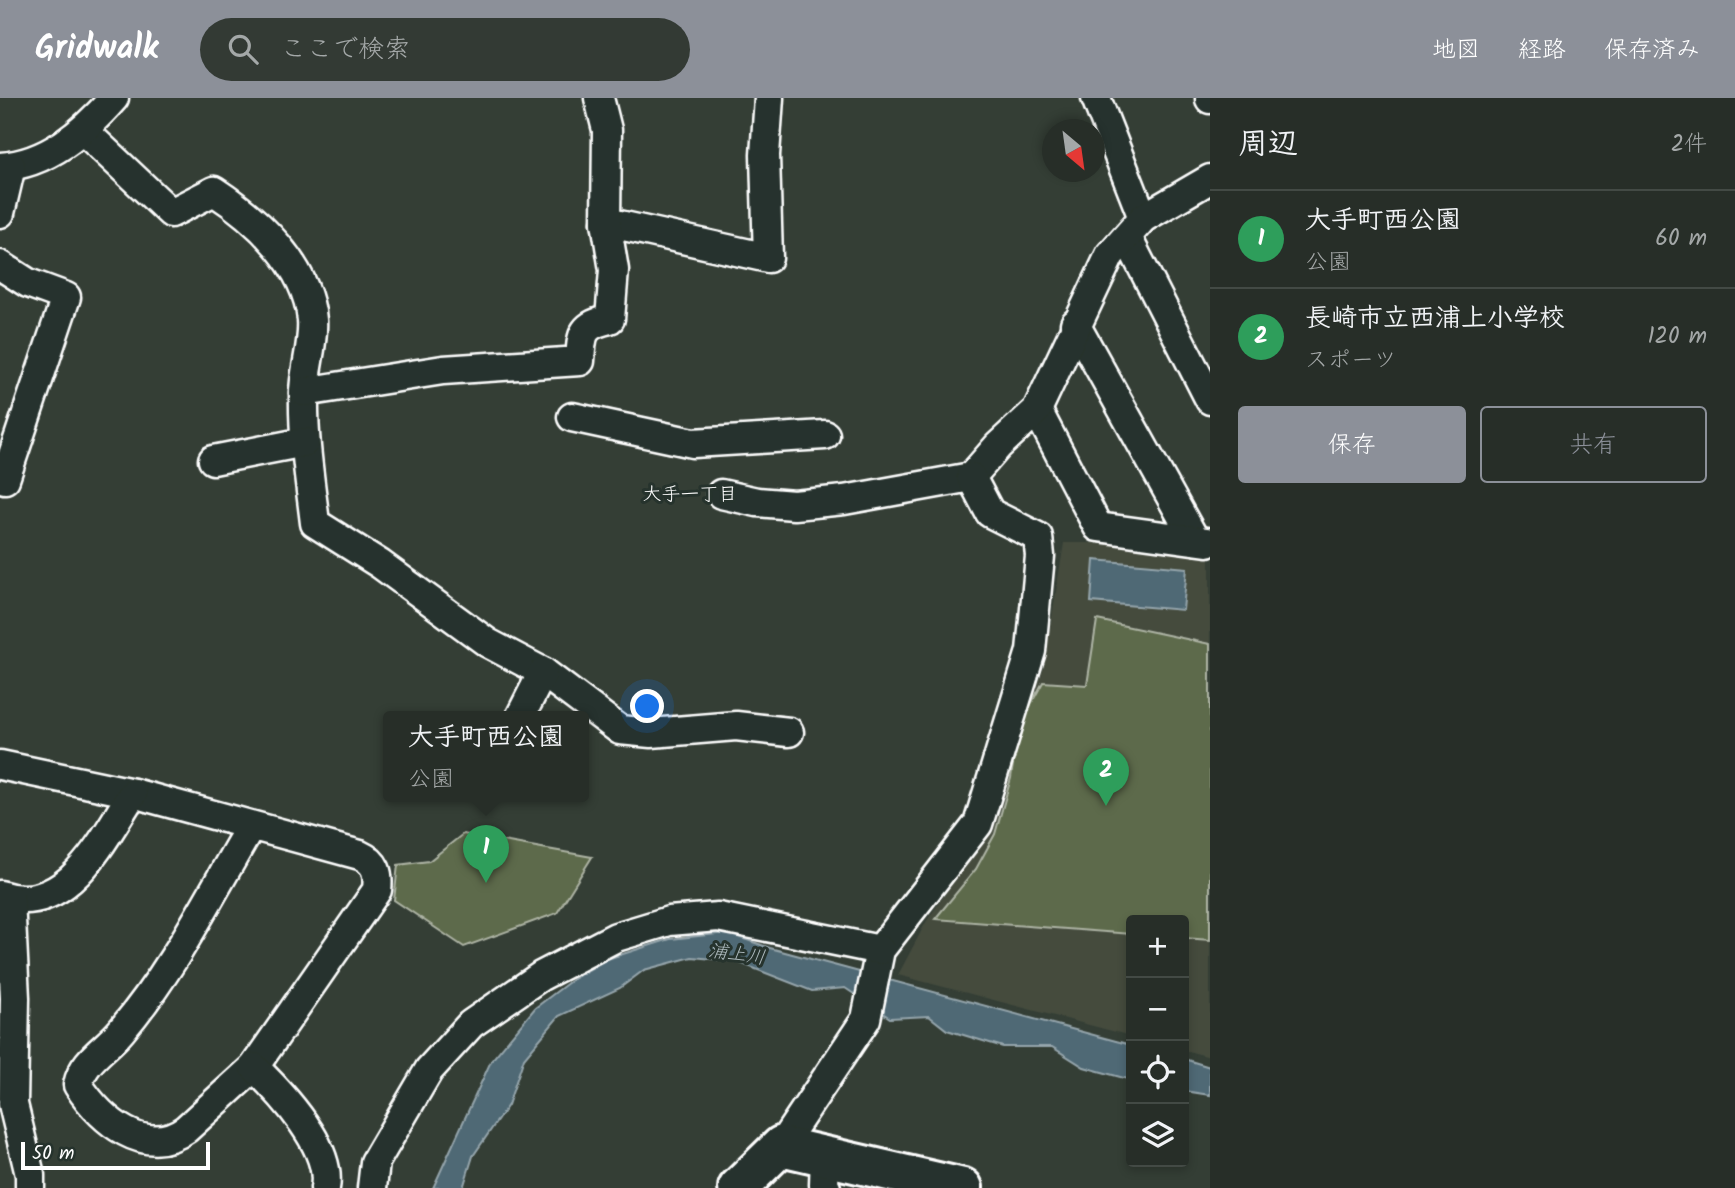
<!DOCTYPE html>
<html lang="ja">
<head>
<meta charset="utf-8">
<style>
	:root { --surface:#272e28; --page:#333a34; --text:#f1f3f6; --muted:#a4a8a8; --line:#434a45; --accent:#8c9099 }
	body { margin:0; font-family:Kalam,"Klee One",sans-serif; background:var(--page); color:var(--text) }
	.controls { position:absolute; right:21px; bottom:21px; display:grid; overflow:hidden; border-radius:7px; box-shadow:0 4px 10px #0003 }
	.controls button { width:63px; height:63px; display:grid; place-items:center; padding:0; border:0; border-bottom:2px solid var(--line); background:var(--surface); color:var(--text); font:35px sans-serif }
	.compass { position:absolute; left:1042px; top:21px; width:63px; height:63px; border-radius:50%; background:var(--surface); box-shadow:0 4px 10px #0003; rotate:151deg }
	.scale { position:absolute; left:21px; bottom:18px; width:189px; box-sizing:border-box; padding-left:7px; border:4px solid #fff; border-top:0; font-size:19px; line-height:24px; white-space:nowrap; color:#fff; -webkit-text-stroke:5px #26332d; paint-order:stroke }
	.you { position:absolute; left:648px; top:609px; width:24px; height:24px; margin:-18px; border:5px solid #fff; border-radius:50%; background:#1a73e8; box-shadow:0 0 0 10px #1a73e833 }
	.badge { display:grid; place-items:center; width:46px; height:46px; border-radius:50%; background:var(--accent); color:#fff; font-size:23px; font-weight:700 }
	.pin { position:absolute; translate:-50% -58px; filter:drop-shadow(0 2px 4px #0008) }
	.pin::after { content:''; position:absolute; top:37px; width:24px; height:21px; background:inherit; clip-path:polygon(0 0,100% 0,50% 100%) }
	.popup { position:absolute; left:383px; top:613px; width:206px; height:91px; box-sizing:border-box; display:grid; place-content:center; border-radius:7px; background:var(--surface); filter:drop-shadow(0 2px 5px #0005); font-size:23px; white-space:nowrap; color:var(--muted) }
	.popup b { font-size:26px; color:var(--text) }
	.popup::after { content:''; position:absolute; left:50%; top:100%; margin-left:-14px; border:14px solid transparent; border-top-color:var(--surface) }
	.list { margin:0; padding:0; list-style:none }
	h2 { display:flex; justify-content:space-between; align-items:center; height:91px; margin:0; padding:0 28px; font-size:30px }
	h2 small { font-size:23px; font-weight:400; color:var(--muted) }
	.list li { display:grid; grid-template-columns:46px 1fr auto; gap:21px; align-items:center; box-sizing:border-box; height:98px; padding:0 28px; border-top:2px solid var(--line) }
	.list b { display:block; font-size:26px; white-space:nowrap }
	.list p { margin:0; font-size:23px; white-space:nowrap; color:var(--muted) }
	.list em { font-size:23px; font-style:normal; color:var(--muted) }
	.actions { display:flex; gap:14px; padding:21px 28px }
	.actions a { flex:1; padding:16px 0; border:2px solid var(--accent); border-radius:7px; text-align:center; font-size:24px; color:var(--accent) }
	.actions .main { background:var(--accent); color:#fff }
	.icon { flex:none; width:38px; height:38px; fill:none; stroke:currentColor; stroke-width:2; stroke-linecap:round; stroke-linejoin:round }
	.map { position:relative; flex:none; width:1210px; height:1090px; overflow:hidden }
	header { display:flex; align-items:center; gap:42px; box-sizing:border-box; height:98px; padding:0 35px; background:var(--accent); color:#fff }
	header strong { font-size:33px }
	nav { display:flex; gap:38px; margin-inline-start:auto; font-size:24px }
	.search { width:490px; height:63px; background:var(--page); display:flex; align-items:center; gap:18px; box-sizing:border-box; padding:0 24px; border-radius:38px; color:var(--muted); font-size:26px }
	main { display:flex }
	aside { flex:1; background:var(--surface) }
	.map>svg:first-child { display:block }
</style>
</head>
<body>
<header>
<strong>Gridwalk</strong>
<div class="search"><svg class="icon" aria-label="search" viewBox="0 0 24 24"><circle cx="10" cy="10" r="6"/><path d="M15 15l6 6"/></svg>ここで検索</div>
<nav><a>地図</a><a>経路</a><a>保存済み</a></nav>
</header>
<main>
<div class="map">
<svg width="1210" height="1090" viewBox="0 0 1210 1090">
	<rect width="100%" height="100%" fill="#343e35"/>
	<filter id="ink" filterUnits="userSpaceOnUse"><feTurbulence type="fractalNoise" baseFrequency=".0143" numOctaves="2"/><feDisplacementMap in="SourceGraphic" scale="14" xChannelSelector="R" yChannelSelector="G"/><feConvolveMatrix kernelMatrix="1 2 1 2 8 2 1 2 1" color-interpolation-filters="sRGB"/></filter>
	<g filter="url(#ink)">
		<!-- built -->
		<polygon fill="#444b3e" points="1064,445 1181,445 1210,451 1210,959 1184,952 1184,822 1131,822 1131,938 898,877 926,824 982,741 1043,572"/>
		<!-- green -->
		<g fill="#5d6a4b" stroke="#aeb4a5" stroke-width="2">
			<polygon points="1097,522 1210,546 1210,842 1184,840 1184,822 1131,822 1131,836 935,821 976,771 995,736 1011,680 1018,630 1043,584 1087,587"/>
			<polygon points="463,736 592,759 557,815 464,849 394,802 398,767 429,763"/>
		</g>
		<!-- water -->
		<g fill="#4f6974" stroke="#95a5ac" stroke-width="2">
			<polygon points="1094,462 1187,470 1183,512 1091,504"/>
			<polygon points="727,835 770,850 1131,947 1131,982 1084,969 1052,949 1003,949 947,932 929,918 890,920 845,890 812,893 735,863 692,859 644,872 620,890 559,918 524,960 508,1007 473,1058 463,1090 433,1090 491,963 535,910 573,881 607,861 670,841"/>
			<polygon points="1184,961 1210,969 1210,997 1184,993"/>
		</g>
		<g fill="none" stroke-linecap="round" stroke-linejoin="round">
			<!-- street casing -->
			<g stroke="#fff" stroke-width="33">
				<g id="street">
					<polyline points="1096,0 1143,120"/>
					<polyline points="1210,0 1210,1"/>
					<path d="M84,33L171,115L214,93C257,121 307,167 312,222C314,246 304,272 304,296C303,340 310,383 315,425L380,466L488,545L543,574L620,632L651,635L736,628L789,634"/>
					<path d="M0,69C48,66 84,34 114,0"/>
					<polyline points="0,115 11,68"/>
					<polyline points="606,124 768,160 765,57 769,0"/>
					<polyline points="1127,139 1210,302"/>
					<polyline points="0,167 28,185 66,199 5,381"/>
					<polyline points="1075,226 1195,442"/>
					<path d="M304,294L443,272L580,263C582,235 581,228 610,221L614,172L606,124L607,32L599,0"/>
					<polyline points="1037,312 1098,429 1207,444"/>
					<polyline points="572,319 693,345 825,337"/>
					<polyline points="213,362 305,344"/>
					<polyline points="721,396 757,404 794,407 844,402 971,379 998,348 1037,312 1110,157 1143,120 1210,81"/>
					<polyline points="520,619 543,574"/>
					<path d="M0,667L133,695L360,757C376,764 379,775 377,792L254,969L186,1031C145,1061 101,1022 78,987C83,962 106,951 121,933C173,872 210,797 251,728"/>
					<path d="M0,797C68,820 103,740 133,695"/>
					<polyline points="10,801 15,900 13,1006 30,1077 30,1090"/>
					<path d="M254,969C281,995 333,1050 325,1090"/>
					<polyline points="781,1048 866,921 880,852 978,726 1031,553 1040,458 1038,439 990,415 971,379"/>
					<polyline points="825,1058 824,1087 826,1090"/>
					<polyline points="372,1090 375,1064 429,972 471,926 541,878 616,839 669,823 718,819 880,852"/>
				</g>
			</g>
			<!-- secondary casing -->
			<g stroke="#fff" stroke-width="44">
				<polyline id="secondary" points="738,1090 781,1048 963,1090"/>
			</g>
			<!-- street -->
			<use href="#street" stroke="#26332d" stroke-width="28"/>
			<!-- secondary -->
			<use href="#secondary" stroke="#26332d" stroke-width="38"/>
		</g>
	</g>
	<g text-anchor="middle" stroke-width="6" stroke-linejoin="round" paint-order="stroke">
		<!-- neighbourhood labels -->
		<g font-size="19" fill="#fff" stroke="#26332d">
			<text x="690" y="402">大手一丁目</text>
		</g>
		<!-- water labels -->
		<g font-size="19" font-style="italic" fill="#b0bcc0" stroke="#26332d">
			<text transform="translate(737 855) rotate(8)" y="7">浦上川</text>
		</g>
	</g>
</svg>
<div class="controls">
<button>+</button>
<button>−</button>
<button><svg class="icon" aria-label="locate" viewBox="0 0 24 24"><circle cx="12" cy="12" r="6"/><path d="M12 2v4M12 18v4M2 12h4M18 12h4"/></svg></button>
<button><svg class="icon" aria-label="layers" viewBox="0 0 24 24"><path d="M12 4l9 5-9 5-9-5zM3 14l9 5 9-5"/></svg></button>
</div>
<svg class="compass" viewBox="-18 -18 36 36"><path d="M0-13l5 13h-10z" fill="#e53935"/><path d="M0 13l5-13h-10z" fill="#a4a8a8"/></svg>
<div class="scale">50 m</div>
<div class="you"></div>
<div class="pin badge" style="left:486px;top:785px;background:#2e9e5b">1</div>
<div class="popup"><b>大手町西公園</b>公園</div>
<div class="pin badge" style="left:1106px;top:708px;background:#2e9e5b">2</div>
</div>
<aside>
<h2>周辺<small>2件</small></h2>
<ul class="list">
<li><span class="badge" style="background:#2e9e5b">1</span><div><b>大手町西公園</b><p>公園</p></div><em>60 m</em></li>
<li><span class="badge" style="background:#2e9e5b">2</span><div><b>長崎市立西浦上小学校</b><p>スポーツ</p></div><em>120 m</em></li>
</ul>
<div class="actions"><a class="main">保存</a><a>共有</a></div>
</aside>
</main>
</body>
</html>
